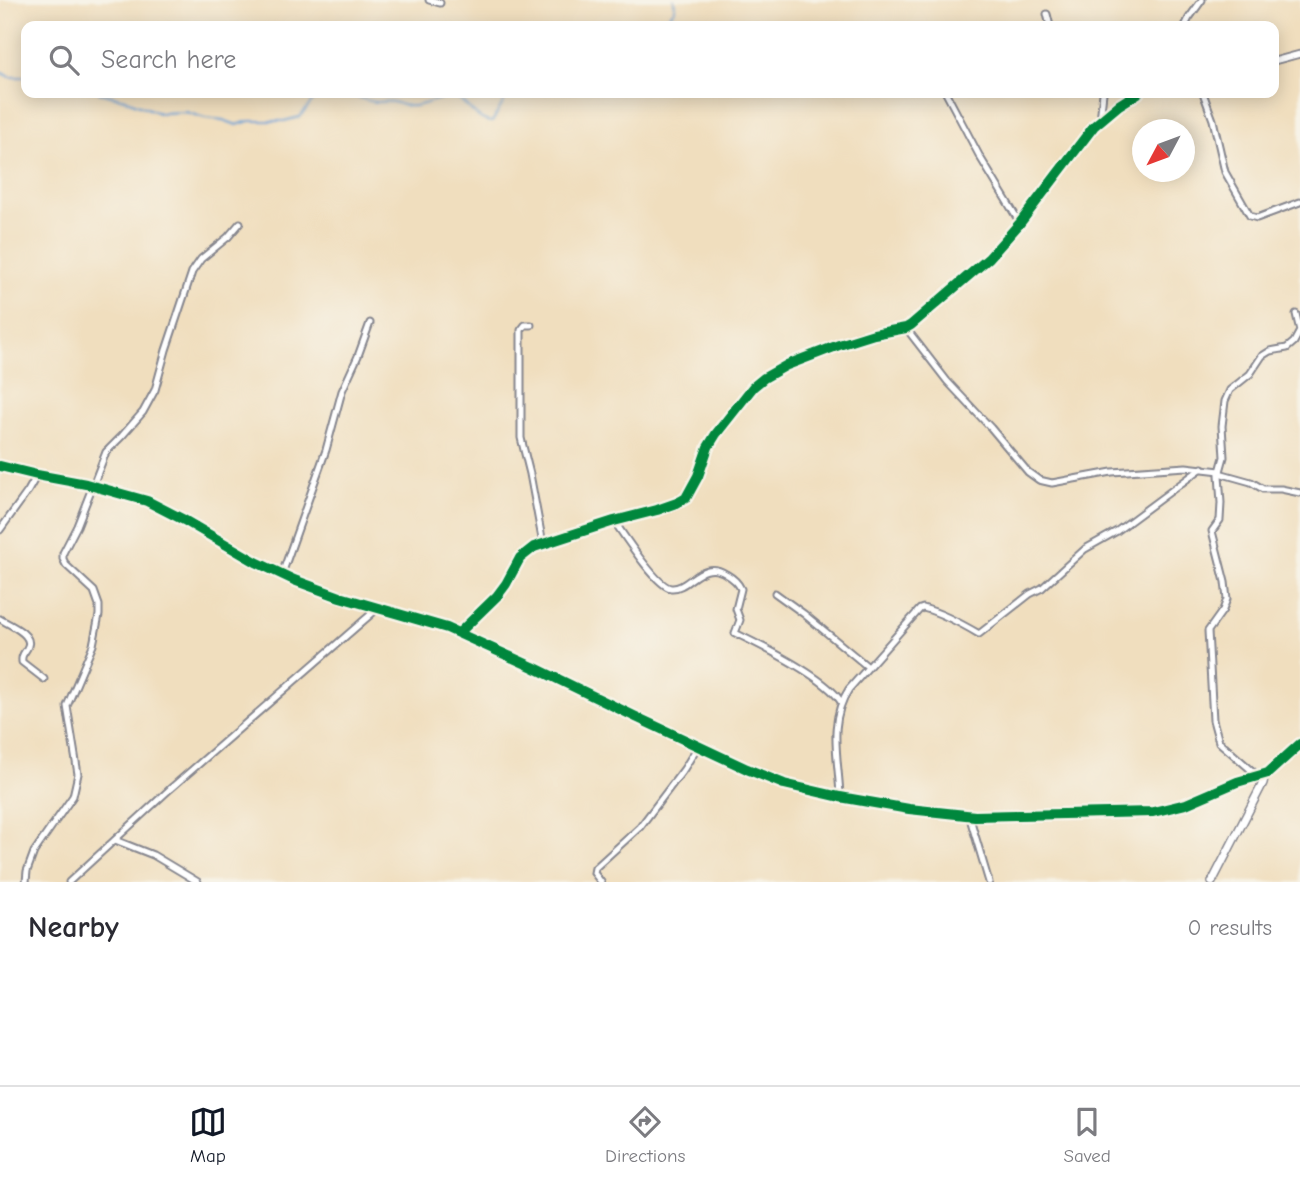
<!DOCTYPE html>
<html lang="en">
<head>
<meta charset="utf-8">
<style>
	:root { --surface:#fff; --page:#f2f2f3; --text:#2b2b33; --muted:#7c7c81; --line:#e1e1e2; --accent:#111827 }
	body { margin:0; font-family:"Comic Neue",sans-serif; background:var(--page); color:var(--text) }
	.compass { position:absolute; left:1132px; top:119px; width:63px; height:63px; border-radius:50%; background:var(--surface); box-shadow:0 4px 18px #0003; rotate:229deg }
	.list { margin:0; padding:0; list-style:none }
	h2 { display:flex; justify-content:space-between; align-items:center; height:91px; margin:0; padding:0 28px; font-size:30px }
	h2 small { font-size:23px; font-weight:400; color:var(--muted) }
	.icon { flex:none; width:38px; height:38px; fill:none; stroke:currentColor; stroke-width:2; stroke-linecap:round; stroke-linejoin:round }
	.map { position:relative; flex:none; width:1300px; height:882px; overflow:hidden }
	.search { position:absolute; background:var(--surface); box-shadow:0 4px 18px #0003; left:21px; right:21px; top:21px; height:77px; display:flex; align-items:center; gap:18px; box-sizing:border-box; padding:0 24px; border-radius:14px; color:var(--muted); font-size:26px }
	.sheet { height:203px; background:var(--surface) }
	nav { display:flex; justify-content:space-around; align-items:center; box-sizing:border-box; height:98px; border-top:2px solid var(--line); background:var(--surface); font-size:19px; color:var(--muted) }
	nav a { display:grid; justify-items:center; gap:4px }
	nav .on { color:var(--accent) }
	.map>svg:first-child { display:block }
</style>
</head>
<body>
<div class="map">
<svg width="1300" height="882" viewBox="0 0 1300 882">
	<rect width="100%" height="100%" fill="#f7f3e8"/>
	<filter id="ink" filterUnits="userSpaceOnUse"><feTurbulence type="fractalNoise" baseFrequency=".0143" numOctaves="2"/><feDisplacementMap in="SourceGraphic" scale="14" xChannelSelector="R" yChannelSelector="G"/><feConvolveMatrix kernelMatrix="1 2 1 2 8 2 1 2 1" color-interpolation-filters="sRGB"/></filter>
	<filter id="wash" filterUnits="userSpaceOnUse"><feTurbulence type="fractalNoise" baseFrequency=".00686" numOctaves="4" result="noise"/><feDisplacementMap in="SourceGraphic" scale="28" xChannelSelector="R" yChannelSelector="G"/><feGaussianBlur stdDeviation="1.57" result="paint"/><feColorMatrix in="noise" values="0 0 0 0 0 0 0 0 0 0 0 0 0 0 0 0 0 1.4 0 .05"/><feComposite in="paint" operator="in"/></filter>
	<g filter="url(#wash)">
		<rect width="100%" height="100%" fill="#f0debe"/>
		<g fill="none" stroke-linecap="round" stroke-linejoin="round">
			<!-- stream -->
			<g stroke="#66a0d6" stroke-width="2">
				<polyline points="661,26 675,9 674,0"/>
				<polyline points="0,72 10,77 26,77"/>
				<polyline points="99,93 125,99 159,113 186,112 205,118 223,120 237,125 249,121 284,121 300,117 319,93"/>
				<path d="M344,93C354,96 366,101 376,102C382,102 387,101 393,102C400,104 406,107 414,106C424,105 440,97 451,97C466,98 474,121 492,122L509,93"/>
			</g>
		</g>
	</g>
	<g filter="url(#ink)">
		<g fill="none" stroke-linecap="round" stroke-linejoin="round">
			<!-- street casing -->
			<g stroke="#86868e" stroke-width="9">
				<g id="street">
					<polyline points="429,0 440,3"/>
					<polyline points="1047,14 1050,26"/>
					<polyline points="1185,26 1189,18 1202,0"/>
					<polyline points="1274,61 1300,54"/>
					<polyline points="946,93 980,157 1020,223"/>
					<polyline points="1203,93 1213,120 1225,172 1250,216 1257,218 1300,202"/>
					<polyline points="1100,120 1103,93"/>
					<polyline points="531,325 525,325 521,330 521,438 530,474 543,544"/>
					<polyline points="906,328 947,381 991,428 1028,472 1039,480 1052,483 1112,472 1186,467 1220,471"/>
					<polyline points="1219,473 1251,482 1263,489 1281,489 1300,493"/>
					<path d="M614,521C623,534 657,587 671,588C689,590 701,558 726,574C733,578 738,582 741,589L736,609L740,620L735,633C762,646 827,678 841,702"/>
					<polyline points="0,530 28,491 37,475"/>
					<polyline points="282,574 326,450 342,391 358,356 370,323"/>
					<polyline points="775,593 804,614 868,667"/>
					<path d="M0,619C8,624 33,634 28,646C25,654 21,653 22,662L44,679"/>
					<polyline points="459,633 497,596 506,584 520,558 534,547 614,521 657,510 677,503 686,498 698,476 708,447 716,434 753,387 764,378 787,365 839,345 874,334 906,328 911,325 989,258 1020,223 1094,126 1119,105 1138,93"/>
					<polyline points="1257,775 1219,742 1213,720 1208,631 1223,610 1227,599 1225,582 1212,531 1220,520 1221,503 1219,475 1224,457 1222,426 1225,401 1230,390 1250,374 1262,356 1270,351 1287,348 1294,342 1300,331 1296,314"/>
					<path d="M840,797C839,760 827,722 849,689L920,609L923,608C942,613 962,624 979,634L1030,594L1042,588L1085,549L1117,531L1202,468"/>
					<polyline points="969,815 989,882"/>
					<polyline points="115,840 153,855 198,882"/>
					<polyline points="26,882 27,871 34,852 73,796 78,774 67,706 93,645 99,615 99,605 94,591 66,565 63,559 63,553 77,526 106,452 122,436 143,412 155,390 166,350 192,272 201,259 228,237 240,223"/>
					<polyline points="69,882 170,789 377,609"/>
					<polyline points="601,882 594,873 595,868 640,827 684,769 698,746"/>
				</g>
			</g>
			<!-- secondary casing -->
			<g stroke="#86868e" stroke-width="10">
				<g id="secondary">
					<polyline points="0,466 37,475 86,484 147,501 184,520 256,562 294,580 340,597 447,628 533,667 636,717 747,769 784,784 840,797 909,809 975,816 1153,812 1186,804 1237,782 1268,773 1300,744"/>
					<polyline points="1212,882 1263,783 1265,774"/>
				</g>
			</g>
			<!-- street -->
			<use href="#street" stroke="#fff" stroke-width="5"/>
			<!-- secondary -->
			<use href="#secondary" stroke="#fff" stroke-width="7"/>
			<!-- cycleway casing -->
			<g stroke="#f7f3e8" stroke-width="15">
				<g id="cycleway">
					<polyline points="0,466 37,475 86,484 147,501 184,520 256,562 294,580 340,597 447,628 533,667 636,717 747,769 784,784 840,797 909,809 975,816 1153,812 1186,804 1237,782 1268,773 1300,744"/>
					<polyline points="459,633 497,596 506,584 520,558 534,547 614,521 657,510 677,503 686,498 698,476 708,447 716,434 753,387 764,378 787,365 839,345 874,334 906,328 911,325 989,258 1020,223 1094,126 1119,105 1138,93"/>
				</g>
			</g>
			<!-- cycleway -->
			<use href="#cycleway" stroke="#00873e" stroke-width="10"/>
		</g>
	</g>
</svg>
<svg class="compass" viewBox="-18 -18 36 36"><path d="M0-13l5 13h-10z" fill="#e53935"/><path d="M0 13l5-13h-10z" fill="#7c7c81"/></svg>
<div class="search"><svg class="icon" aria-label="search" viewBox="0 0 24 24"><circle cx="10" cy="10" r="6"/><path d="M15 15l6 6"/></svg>Search here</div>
</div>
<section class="sheet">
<h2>Nearby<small>0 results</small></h2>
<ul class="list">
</ul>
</section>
<nav>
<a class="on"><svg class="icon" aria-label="map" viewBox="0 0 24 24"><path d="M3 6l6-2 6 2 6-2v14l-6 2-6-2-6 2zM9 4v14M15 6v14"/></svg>Map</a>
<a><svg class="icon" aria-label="directions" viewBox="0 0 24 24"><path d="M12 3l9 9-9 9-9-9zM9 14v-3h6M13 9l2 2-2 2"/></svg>Directions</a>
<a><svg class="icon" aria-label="saved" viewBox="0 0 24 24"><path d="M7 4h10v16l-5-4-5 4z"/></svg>Saved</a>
</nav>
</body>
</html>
